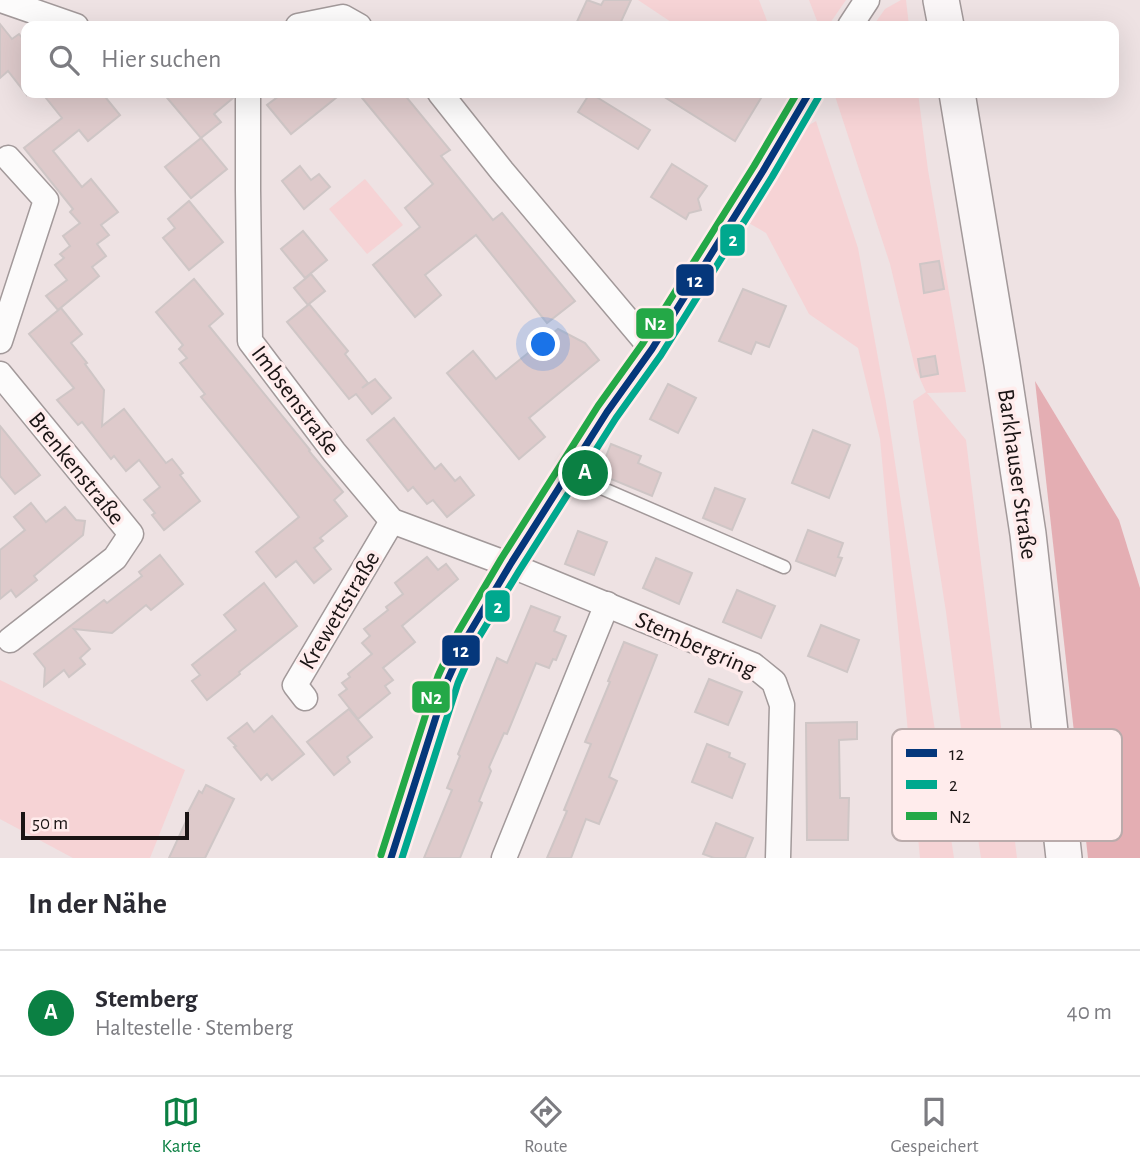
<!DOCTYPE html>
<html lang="de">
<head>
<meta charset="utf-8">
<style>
	:root { --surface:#fff; --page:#f2f2f3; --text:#2b2b33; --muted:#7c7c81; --line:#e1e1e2; --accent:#0b8043 }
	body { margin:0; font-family:"Alegreya Sans",sans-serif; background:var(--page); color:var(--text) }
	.scale { position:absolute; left:21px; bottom:18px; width:168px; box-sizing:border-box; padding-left:7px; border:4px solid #1a1414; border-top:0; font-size:19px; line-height:24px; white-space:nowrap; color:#1a1414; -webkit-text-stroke:5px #ffecec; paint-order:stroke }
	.you { position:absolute; left:544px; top:345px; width:24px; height:24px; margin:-18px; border:5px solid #fff; border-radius:50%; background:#1a73e8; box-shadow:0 0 0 10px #1a73e833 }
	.badge { display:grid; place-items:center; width:46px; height:46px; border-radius:50%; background:var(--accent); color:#fff; font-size:23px; font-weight:700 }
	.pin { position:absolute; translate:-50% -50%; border:4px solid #fff; box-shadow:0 2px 7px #0006 }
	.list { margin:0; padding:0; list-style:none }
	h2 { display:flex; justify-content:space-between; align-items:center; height:91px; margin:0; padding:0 28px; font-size:30px }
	h2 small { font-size:23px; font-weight:400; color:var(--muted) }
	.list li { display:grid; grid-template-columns:46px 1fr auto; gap:21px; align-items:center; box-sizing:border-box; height:126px; padding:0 28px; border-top:2px solid var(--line) }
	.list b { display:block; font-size:26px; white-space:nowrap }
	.list p { margin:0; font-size:23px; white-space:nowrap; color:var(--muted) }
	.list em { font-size:23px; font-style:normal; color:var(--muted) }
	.icon { flex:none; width:38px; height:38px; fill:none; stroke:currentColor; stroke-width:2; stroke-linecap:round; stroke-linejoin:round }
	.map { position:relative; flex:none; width:1140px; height:858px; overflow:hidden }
	.search { position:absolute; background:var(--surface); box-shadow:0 7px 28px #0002; left:21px; right:21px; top:21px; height:77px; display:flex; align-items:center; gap:18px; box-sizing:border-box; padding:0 24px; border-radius:14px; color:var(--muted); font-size:26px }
	.sheet { height:217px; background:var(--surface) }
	nav { display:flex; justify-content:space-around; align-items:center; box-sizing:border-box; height:98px; border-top:2px solid var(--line); background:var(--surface); font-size:19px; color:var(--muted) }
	nav a { display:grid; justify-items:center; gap:4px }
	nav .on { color:var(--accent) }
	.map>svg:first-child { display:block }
</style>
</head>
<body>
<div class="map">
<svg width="1140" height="858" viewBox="0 0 1140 858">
	<rect width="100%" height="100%" fill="#eee2e3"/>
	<!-- green -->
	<g fill="#f6d3d5">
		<polygon points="638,0 759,0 769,26 677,26"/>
		<polygon points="809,0 846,0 828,26 819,26"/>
		<polygon points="901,0 906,0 909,26 873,26 885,9"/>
		<polygon points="834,93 918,93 928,170 966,392 927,393 966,440 1017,858 981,858 962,736 946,612 913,401 926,392 915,368 890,264"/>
		<polygon points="816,121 858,248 886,402 954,858 920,858 880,439 858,348 809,314 766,233 747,222 802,129"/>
		<polygon points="365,179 403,225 367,254 329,209"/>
		<polygon points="0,680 185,770 150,858 73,858 0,819"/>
	</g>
	<!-- forest -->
	<polygon fill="#e4aeb3" points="1035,381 1119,520 1140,588 1140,858 1088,858"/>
	<!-- building -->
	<g fill="#decacb" stroke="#cfc6c6" stroke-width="2">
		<polygon points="587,0 601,5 604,0 631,0 619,26 575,26"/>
		<polygon points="0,24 12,39 19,34 26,43 26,94 8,71 0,78"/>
		<polygon points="42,93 102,93 120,115 88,141 79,130 53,151 82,187 91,179 118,212 101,225 109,235 97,244 106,256 92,267 99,276 58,310 46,296 67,280 55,265 64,258 60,254 70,246 63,236 80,223 70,212 73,209 24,148 62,118"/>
		<polygon points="163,93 233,93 233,98 214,114 221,122 201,138 227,169 191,198 165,167 201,138"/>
		<polygon points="283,93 342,93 291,134 267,105"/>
		<polygon points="358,93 403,93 450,150 441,156 493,220 502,213 575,301 547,323 476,235 425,275 441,295 415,317 373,265 420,227 405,208 433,184"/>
		<polygon points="590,93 650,130 638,149 578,112"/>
		<polygon points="658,93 764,93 735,141"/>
		<polygon points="672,164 707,186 698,199 701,210 689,213 686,219 651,197"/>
		<polygon points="300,166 311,180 319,174 330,187 304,209 282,181"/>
		<polygon points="189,201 223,242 189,270 163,238 175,228 168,219"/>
		<polygon points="303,231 327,260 305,278 281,249"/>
		<polygon points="939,261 944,289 924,293 920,264"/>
		<polygon points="311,274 325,291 309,304 348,351 345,354 368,383 362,388 375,379 391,398 372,414 356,394 349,399 287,322 308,305 294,288"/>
		<polygon points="194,279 223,314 209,326 310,450 309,451 343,492 334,500 347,516 320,538 323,541 314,548 331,569 314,583 296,561 276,577 256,552 299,517 201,397 205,394 180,363 187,358 179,349 183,345 156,312"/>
		<polygon points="743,289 786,306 769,347 756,342 751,354 719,341"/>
		<polygon points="61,308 82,334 71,343 87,363 85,364 104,390 102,426 124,409 166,463 172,459 183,473 180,475 200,501 164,530 152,515 155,513 144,500 160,487 139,460 126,471 114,456 111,459 82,422 78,425 57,400 74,388 29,334"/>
		<polygon points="558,329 585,343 599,360 529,418 545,437 519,459 447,373 473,351 496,379"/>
		<polygon points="935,356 938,374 921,377 918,359"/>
		<polygon points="668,384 696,398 678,433 650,419"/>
		<polygon points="394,418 435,469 441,464 455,481 460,477 474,495 447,517 433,500 427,504 413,487 408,491 367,440"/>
		<polygon points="0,426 40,475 15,494 0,476"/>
		<polygon points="813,430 850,445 829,498 792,483"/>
		<polygon points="611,444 641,456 638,463 661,473 652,496 599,474"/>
		<polygon points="715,488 745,499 732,530 703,518"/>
		<polygon points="31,503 46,522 65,507 76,520 85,521 83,535 34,576 37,580 16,597 11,590 0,599 0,550 25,530 14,517"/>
		<polygon points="808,530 843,543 838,557 842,558 835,576 796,561"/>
		<polygon points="578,531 607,542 594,575 565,564"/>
		<polygon points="160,555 183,584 151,610 146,605 112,633 74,629 90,649 80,658 85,664 69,677 64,670 44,686 45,668 34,654 104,600 107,603 142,576 139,572"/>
		<polygon points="427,557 438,570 446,564 458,579 402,626 415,642 383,668 393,680 385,686 390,693 358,719 339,695 347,689 342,683 350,677 348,674 372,654 362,643 370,636 364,629 388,610 386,607 403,594 395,583"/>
		<polygon points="656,558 692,573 679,604 643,588"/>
		<polygon points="264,583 297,626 239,672 240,674 207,700 192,681 200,675 192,665 236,630 224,615"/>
		<polygon points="737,590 775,606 761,638 723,622"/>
		<polygon points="531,606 560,617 554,631 566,636 556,660 553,659 549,668 536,663 507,734 504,733 489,767 491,771 479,801 482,803 460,858 424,858 452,790 447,788 460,756 458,754 497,658 507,663"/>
		<polygon points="821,625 859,640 847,672 808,656"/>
		<polygon points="624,642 657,655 609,777 617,781 599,824 586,819 571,858 547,858 567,811 564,810 591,744 585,742 610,682 608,681"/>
		<polygon points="709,679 742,692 728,725 695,712"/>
		<polygon points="349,709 372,737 347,757 350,762 334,775 307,742"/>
		<polygon points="272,716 304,754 272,780 267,774 261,780 234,747 236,746 228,738 247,723 254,732"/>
		<polygon points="857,722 857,739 839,740 840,798 849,798 848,840 807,840 806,723"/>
		<polygon points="707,744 730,753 729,757 745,764 732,798 692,782"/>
		<polygon points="206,785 234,799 205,858 169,858 189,815 187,814 199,791 202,793"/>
		<polygon points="716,823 753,838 745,858 714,858 703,854"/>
	</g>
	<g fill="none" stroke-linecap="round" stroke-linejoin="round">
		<!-- lane casing -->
		<g stroke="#a2999a" stroke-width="15">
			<polyline id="lane" points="569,474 784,567"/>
		</g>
		<!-- street casing -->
		<g stroke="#a2999a" stroke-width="27">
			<g id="street">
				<polyline points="1,0 76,26"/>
				<polyline points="298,26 343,17 359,26"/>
				<polyline points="850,26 867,0"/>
				<polyline points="248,93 248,190 250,341 334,452 392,521 510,565 753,665 774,682 782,705 778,858"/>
				<polyline points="440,93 502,171 652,349"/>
				<polyline points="0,341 46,200 8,158"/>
				<polyline points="0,374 131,534 115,558 10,640"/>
				<polyline points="305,698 295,685 392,521"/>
				<polyline points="391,858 448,679 467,637 510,565 607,412 652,349 763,171 809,93"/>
				<polyline points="504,858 607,604"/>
			</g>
		</g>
		<!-- secondary casing -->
		<g stroke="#a2999a" stroke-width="38">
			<g id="secondary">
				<polyline points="941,0 946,26"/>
				<polyline points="957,93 1002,364 1028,534 1064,858"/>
			</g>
		</g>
		<!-- lane -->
		<use href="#lane" stroke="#fcfbfb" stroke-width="12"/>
		<!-- street -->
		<use href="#street" stroke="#fcfbfb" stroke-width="24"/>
		<!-- secondary -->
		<use href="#secondary" stroke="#faf6f7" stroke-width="35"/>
		<!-- bus-1 casing -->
		<g stroke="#ffecec" stroke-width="12">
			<polyline id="bus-1" points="391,858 448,679 467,637 510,565 607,412 652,349 763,171 809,93"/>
		</g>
		<!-- bus-2 casing -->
		<g stroke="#ffecec" stroke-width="12">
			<polyline id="bus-2" points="402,858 458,683 476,642 519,571 616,418 661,355 772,177 818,98"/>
		</g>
		<!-- bus-3 casing -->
		<g stroke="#ffecec" stroke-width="12">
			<polyline id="bus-3" points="381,855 438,676 458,632 501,559 598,406 643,343 754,166 797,93"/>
		</g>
		<!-- bus-1 -->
		<use href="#bus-1" stroke="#05377b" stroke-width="7"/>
		<!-- bus-2 -->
		<use href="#bus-2" stroke="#00a88e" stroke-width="7"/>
		<!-- bus-3 -->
		<use href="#bus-3" stroke="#24a847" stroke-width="7"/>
	</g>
	<g text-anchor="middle" stroke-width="7" stroke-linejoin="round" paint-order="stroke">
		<!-- street labels -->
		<g font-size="24" fill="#1a1414" stroke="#ffecec">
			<text transform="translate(296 400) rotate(53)" y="8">Imbsenstraße</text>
			<text transform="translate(77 468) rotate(51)" y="8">Brenkenstraße</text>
			<text transform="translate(1018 474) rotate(82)" y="8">Barkhauser Straße</text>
			<text transform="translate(339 610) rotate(-59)" y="8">Krewettstraße</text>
			<text transform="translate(696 644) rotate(24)" y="8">Stembergring</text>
		</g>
	</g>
	<!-- legend -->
	<rect x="892" y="729" width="230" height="112" rx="10" fill="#ffecec" stroke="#baabab" stroke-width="2"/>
	<rect x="906" y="749" width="31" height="8" fill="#05377b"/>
	<rect x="906" y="780" width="31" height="9" fill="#00a88e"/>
	<rect x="906" y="812" width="31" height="8" fill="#24a847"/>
	<g font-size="19" fill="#1a1414">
		<text x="949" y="760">12</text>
		<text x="949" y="791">2</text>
		<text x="949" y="823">N2</text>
	</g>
	<g stroke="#ffecec" stroke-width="2.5">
		<rect x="719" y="223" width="27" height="34" rx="7" fill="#00a88e"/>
		<rect x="675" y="263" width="40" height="34" rx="7" fill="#05377b"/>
		<rect x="635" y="307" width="40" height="33" rx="7" fill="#24a847"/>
		<rect x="484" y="589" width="27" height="34" rx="7" fill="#00a88e"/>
		<rect x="441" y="634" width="40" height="33" rx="7" fill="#05377b"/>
		<rect x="411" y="680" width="40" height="34" rx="7" fill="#24a847"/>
	</g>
	<g font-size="19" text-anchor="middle" font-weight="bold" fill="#fff">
		<text x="733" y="246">2</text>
		<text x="695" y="287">12</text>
		<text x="655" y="330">N2</text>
		<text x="498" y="613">2</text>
		<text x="461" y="657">12</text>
		<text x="431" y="704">N2</text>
	</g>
</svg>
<div class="scale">50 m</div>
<div class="you"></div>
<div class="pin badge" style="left:585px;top:473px">A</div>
<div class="search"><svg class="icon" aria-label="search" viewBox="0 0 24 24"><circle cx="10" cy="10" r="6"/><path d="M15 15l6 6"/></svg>Hier suchen</div>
</div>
<section class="sheet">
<h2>In der Nähe<small></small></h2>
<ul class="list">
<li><span class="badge">A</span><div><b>Stemberg</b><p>Haltestelle · Stemberg</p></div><em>40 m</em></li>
</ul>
</section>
<nav>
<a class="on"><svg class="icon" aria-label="map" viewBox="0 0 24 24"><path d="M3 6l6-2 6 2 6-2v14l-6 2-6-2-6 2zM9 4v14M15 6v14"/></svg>Karte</a>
<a><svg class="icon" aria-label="directions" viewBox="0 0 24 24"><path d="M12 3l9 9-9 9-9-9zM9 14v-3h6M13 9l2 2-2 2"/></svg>Route</a>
<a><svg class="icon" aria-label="saved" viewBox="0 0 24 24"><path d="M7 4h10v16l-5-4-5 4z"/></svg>Gespeichert</a>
</nav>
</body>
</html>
